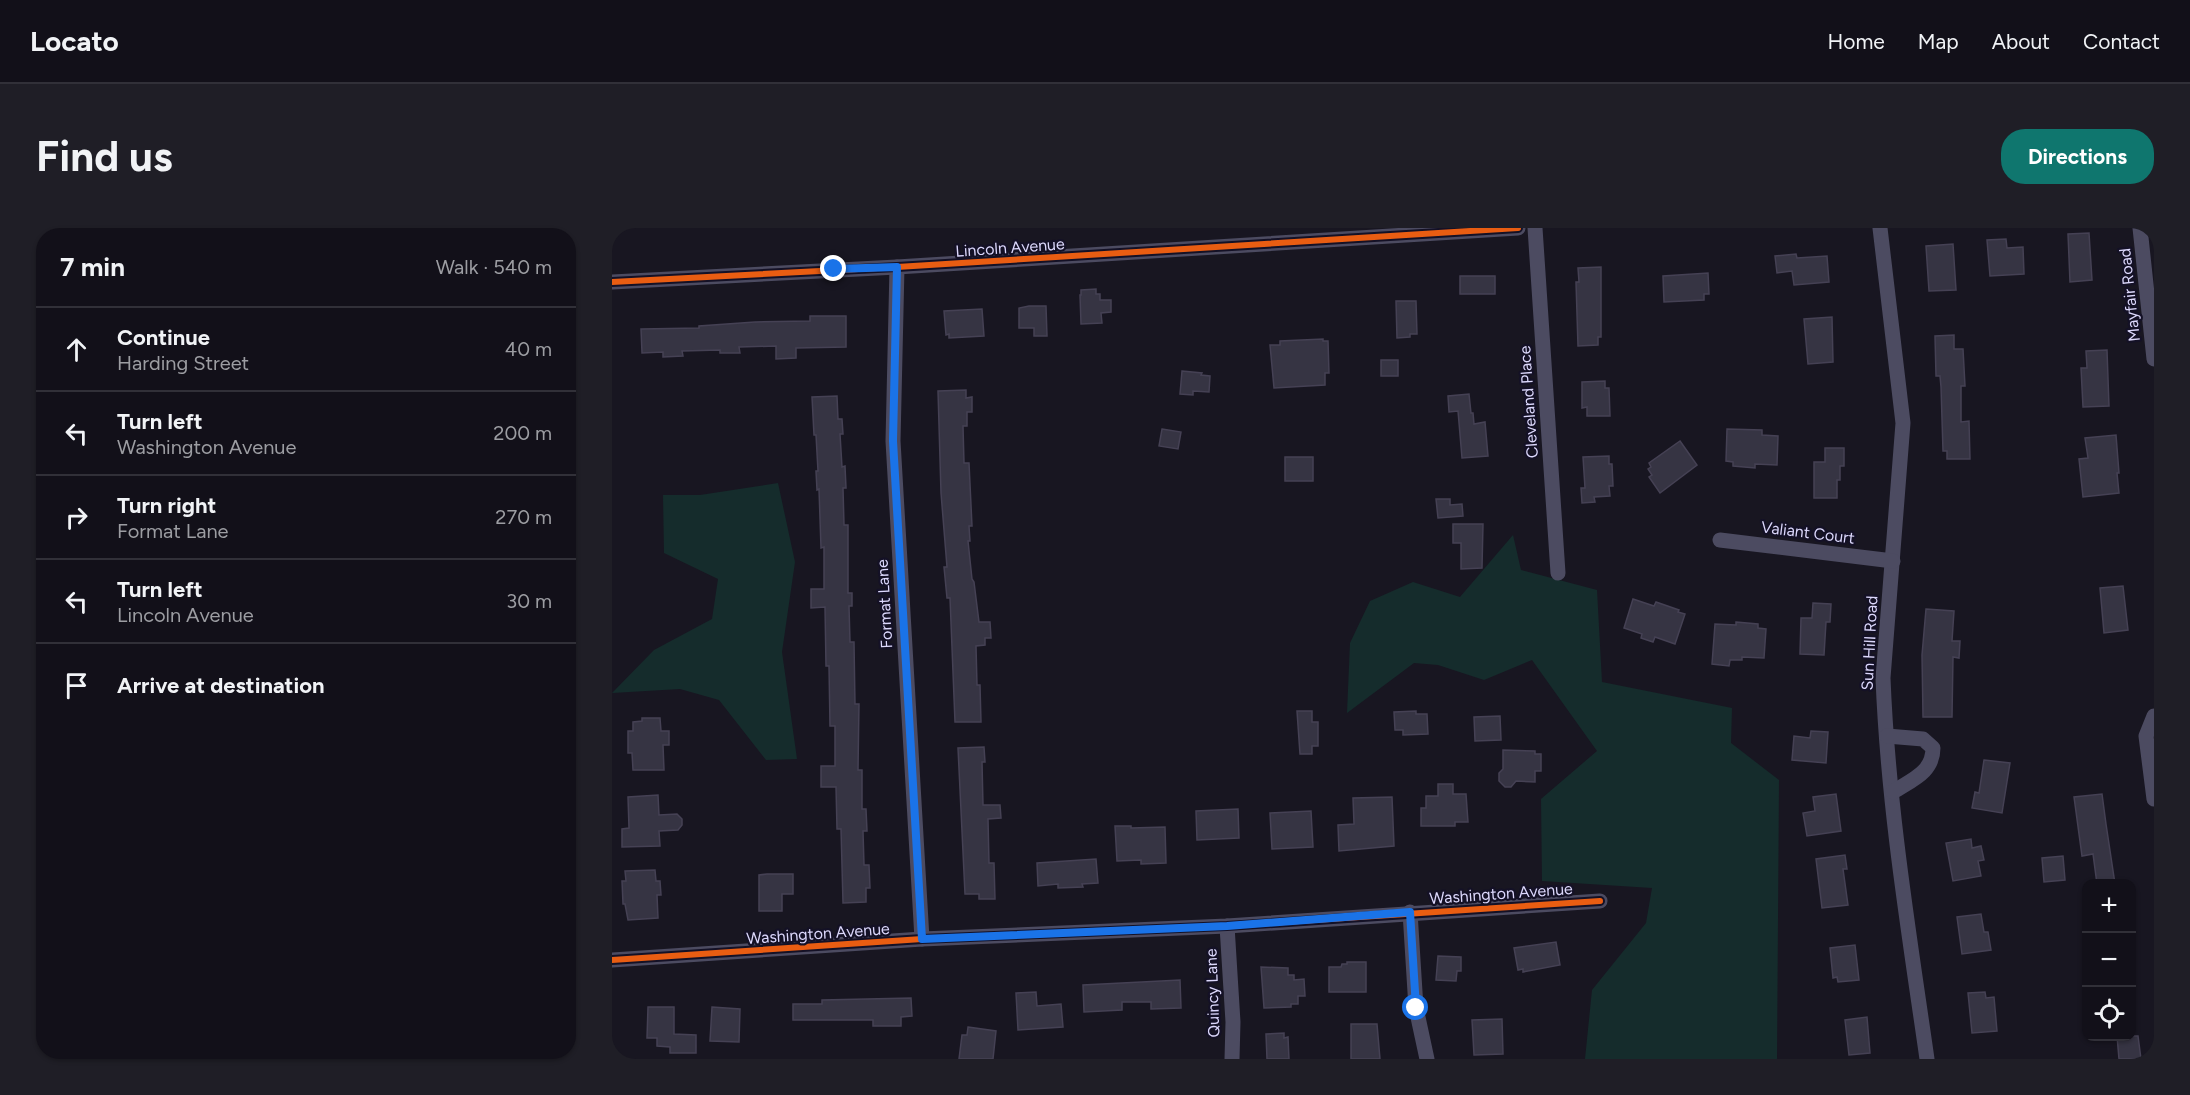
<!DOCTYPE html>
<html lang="en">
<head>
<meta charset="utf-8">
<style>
	:root { --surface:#121019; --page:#1f1e26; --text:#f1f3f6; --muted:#9c9da2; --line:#313038; --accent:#0f766e }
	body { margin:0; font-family:Figtree,sans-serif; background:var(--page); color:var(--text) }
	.controls { position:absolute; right:18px; bottom:18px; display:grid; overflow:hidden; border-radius:12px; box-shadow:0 2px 4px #0004 }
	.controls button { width:54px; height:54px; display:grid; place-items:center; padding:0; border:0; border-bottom:2px solid var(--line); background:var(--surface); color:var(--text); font:30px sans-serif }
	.stop { position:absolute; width:18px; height:18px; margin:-14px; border:4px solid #1a73e8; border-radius:50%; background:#fff }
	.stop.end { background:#1a73e8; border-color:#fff; box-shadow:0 2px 6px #0008 }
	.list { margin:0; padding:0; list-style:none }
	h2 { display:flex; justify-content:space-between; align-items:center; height:78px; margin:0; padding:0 24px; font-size:26px }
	h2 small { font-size:20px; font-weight:400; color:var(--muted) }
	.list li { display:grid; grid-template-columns:39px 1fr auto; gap:18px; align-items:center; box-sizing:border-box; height:84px; padding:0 24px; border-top:2px solid var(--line) }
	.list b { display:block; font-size:22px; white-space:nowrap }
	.list p { margin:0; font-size:20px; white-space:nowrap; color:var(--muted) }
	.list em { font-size:20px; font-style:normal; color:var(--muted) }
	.icon { flex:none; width:33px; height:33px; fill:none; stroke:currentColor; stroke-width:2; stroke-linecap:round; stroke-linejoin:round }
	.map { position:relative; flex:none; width:1542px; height:831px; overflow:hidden; border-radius:24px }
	header { display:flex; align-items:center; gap:36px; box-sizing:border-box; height:84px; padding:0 30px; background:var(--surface); border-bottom:2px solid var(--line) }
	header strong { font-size:28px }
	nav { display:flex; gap:33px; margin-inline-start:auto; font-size:21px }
	.intro { display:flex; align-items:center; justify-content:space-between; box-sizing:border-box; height:144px; padding:0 36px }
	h1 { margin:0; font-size:42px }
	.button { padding:15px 27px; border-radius:24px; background:var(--accent); color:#fff; font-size:21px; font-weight:700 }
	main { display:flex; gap:36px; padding:0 36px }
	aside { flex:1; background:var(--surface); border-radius:24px; box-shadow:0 2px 4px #0004 }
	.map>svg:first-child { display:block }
</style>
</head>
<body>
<header>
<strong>Locato</strong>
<nav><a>Home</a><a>Map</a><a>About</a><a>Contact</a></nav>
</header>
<div class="intro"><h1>Find us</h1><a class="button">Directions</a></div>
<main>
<aside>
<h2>7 min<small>Walk · 540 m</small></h2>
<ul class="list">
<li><svg class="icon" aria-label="ahead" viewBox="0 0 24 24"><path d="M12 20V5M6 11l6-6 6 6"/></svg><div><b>Continue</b><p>Harding Street</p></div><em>40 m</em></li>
<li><svg class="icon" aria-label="left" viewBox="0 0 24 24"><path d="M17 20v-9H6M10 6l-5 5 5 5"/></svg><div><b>Turn left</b><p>Washington Avenue</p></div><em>200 m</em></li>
<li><svg class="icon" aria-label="right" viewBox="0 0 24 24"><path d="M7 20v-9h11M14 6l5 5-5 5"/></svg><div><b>Turn right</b><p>Format Lane</p></div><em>270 m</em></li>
<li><svg class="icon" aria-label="left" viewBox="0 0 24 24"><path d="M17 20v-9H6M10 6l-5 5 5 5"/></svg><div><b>Turn left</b><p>Lincoln Avenue</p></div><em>30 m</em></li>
<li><svg class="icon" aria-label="arrive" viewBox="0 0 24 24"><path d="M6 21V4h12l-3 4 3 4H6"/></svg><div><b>Arrive at destination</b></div></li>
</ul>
</aside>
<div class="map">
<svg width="1542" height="831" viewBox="0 0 1542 831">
	<rect width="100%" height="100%" fill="#181621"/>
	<!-- green -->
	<g fill="#152c2c">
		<polygon points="166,255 183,334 170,424 185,531 154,532 107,472 68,461 0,465 42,422 100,391 106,351 52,325 51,267 88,267"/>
		<polygon points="901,307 909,342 985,362 990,454 1120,480 1119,515 1167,552 1165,831 973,831 980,762 1034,695 1040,660 930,653 929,571 985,523 920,432 872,452 826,437 802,435 735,485 738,415 758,373 801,354 848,369"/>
	</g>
	<!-- building -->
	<g fill="#363443" stroke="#454154" stroke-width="1.5">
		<polygon points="1477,5 1480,52 1458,54 1456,6"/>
		<polygon points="1394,11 1395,20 1411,19 1412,46 1378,48 1375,12"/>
		<polygon points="1341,16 1344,62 1317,63 1314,18"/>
		<polygon points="1184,26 1185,30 1215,28 1217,54 1182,57 1180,43 1165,45 1163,28"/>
		<polygon points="989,39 989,109 986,109 986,117 966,118 964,54 967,54 966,40"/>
		<polygon points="1096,45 1097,66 1092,66 1092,72 1052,74 1051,48"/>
		<rect x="848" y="48" width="35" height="18"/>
		<polygon points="484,61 484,66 488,66 488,72 499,72 499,84 489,85 490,95 469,96 468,67 469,67 469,62"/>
		<polygon points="784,73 804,73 805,106 798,106 798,109 785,110"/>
		<polygon points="417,78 434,78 435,108 422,108 422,100 407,100 407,80"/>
		<polygon points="370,81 372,108 337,110 337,106 334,107 332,83"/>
		<polygon points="198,88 234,88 234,119 184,120 184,130 164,131 164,118 127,119 128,125 108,125 108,122 70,123 71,128 51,129 51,124 30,125 29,101 87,100 87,98 143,94 198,93"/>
		<polygon points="1220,89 1221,134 1196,136 1192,91"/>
		<polygon points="1342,107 1342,121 1351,121 1353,158 1349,158 1349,194 1357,193 1358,231 1335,231 1335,223 1331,223 1329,159 1328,148 1324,148 1323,108"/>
		<polygon points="711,111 711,113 716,113 717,145 713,145 713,157 662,160 658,117 668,117 668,113"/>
		<polygon points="1495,122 1497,178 1471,179 1469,140 1475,140 1474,123"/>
		<rect x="769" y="132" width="17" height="16"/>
		<polygon points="570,143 590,145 589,147 598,148 597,164 581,163 581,167 568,166"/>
		<polygon points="993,153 993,160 997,160 998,188 975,188 975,179 970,180 970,154"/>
		<polygon points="354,162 354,170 360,169 360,184 355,184 355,198 351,198 352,235 357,235 360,298 357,298 358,313 356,313 360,351 362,354 367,394 378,394 379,410 373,410 373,417 364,418 365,457 368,457 369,494 343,494 338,370 335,370 332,339 335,339 329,265 326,163"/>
		<polygon points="857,166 859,185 861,185 862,196 873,194 876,228 850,230 846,183 837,184 836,168"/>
		<polygon points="225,168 226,191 230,191 231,206 228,206 230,239 233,238 234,260 231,260 232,297 236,297 236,365 240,365 240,378 237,378 238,414 242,414 243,476 247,476 246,542 250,542 250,581 254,581 255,603 251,603 252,637 257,637 258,660 254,660 254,674 231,675 229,601 225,601 224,559 209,559 209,538 223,538 223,498 218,498 217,438 214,438 213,379 199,380 199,361 212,361 212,319 209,320 207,261 205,262 204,243 206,243 204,207 202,207 200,169"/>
		<polygon points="550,201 569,204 566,221 547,218"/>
		<polygon points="1115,201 1150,202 1150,207 1166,208 1165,237 1143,236 1143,240 1121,238 1121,234 1114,233"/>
		<polygon points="1504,207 1507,245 1505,245 1507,265 1471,269 1467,231 1476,230 1473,210"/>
		<polygon points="1068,213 1085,237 1048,265 1037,249 1040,247 1036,241 1039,239 1037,235"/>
		<polygon points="1213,220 1232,220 1232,238 1228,238 1228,252 1225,252 1225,270 1202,270 1202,234 1213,234"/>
		<polygon points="997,228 997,236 1000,236 1001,258 997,258 998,268 982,269 983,274 970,275 969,260 973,260 971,229"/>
		<rect x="673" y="229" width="28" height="24"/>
		<polygon points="824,271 838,271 838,277 850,276 851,288 826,290"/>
		<polygon points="841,296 871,296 870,340 849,341 849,315 841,315"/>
		<polygon points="1511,358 1516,402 1492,405 1488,360"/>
		<polygon points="1021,371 1042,378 1044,374 1067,382 1066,384 1073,386 1063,416 1043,409 1041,414 1029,410 1030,406 1012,400"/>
		<polygon points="1201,375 1219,376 1218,394 1214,394 1212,427 1188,426 1189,390 1200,390"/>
		<polygon points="1314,381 1342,383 1340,413 1348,413 1347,430 1341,429 1340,489 1311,489 1310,427"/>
		<polygon points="1124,394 1146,396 1146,400 1154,401 1152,430 1130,429 1130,432 1118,432 1117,438 1100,436 1103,396 1124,397"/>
		<polygon points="685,483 700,483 700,494 706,494 706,518 700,518 700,526 688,526"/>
		<polygon points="804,483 804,486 815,486 816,506 791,507 791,502 783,502 782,484"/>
		<polygon points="888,488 889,512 863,513 862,489"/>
		<polygon points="30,490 48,490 49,503 57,503 57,517 51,517 52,542 21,542 20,525 16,525 16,503 21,503 21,494 30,493"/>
		<polygon points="1199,503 1216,504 1214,535 1180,532 1182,508 1198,510"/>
		<polygon points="372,519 373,534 370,534 371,577 388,577 389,590 376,591 377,635 382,635 383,671 367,671 367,666 353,666 346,520"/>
		<polygon points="891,522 923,523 923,526 929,526 929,543 923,543 923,554 904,553 899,559 893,559 887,553 887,545 891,541"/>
		<polygon points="1372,532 1398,535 1390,585 1360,580 1363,564 1367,565"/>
		<polygon points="826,556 841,556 841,566 854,566 856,594 843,594 843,598 809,598 809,580 814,580 814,568 826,568"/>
		<polygon points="1224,566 1229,603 1195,608 1191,585 1203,583 1201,569"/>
		<polygon points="1490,566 1494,596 1503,656 1485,656 1481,626 1470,628 1462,569"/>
		<polygon points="46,567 47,587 65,586 70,591 70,597 66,602 47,603 48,618 10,619 10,601 17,600 16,569"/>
		<polygon points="780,569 782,618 727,623 726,597 742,596 741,570"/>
		<polygon points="626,581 627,610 585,612 584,583"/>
		<polygon points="699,583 701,619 660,621 658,585"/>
		<polygon points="503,598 519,598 519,600 553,599 554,635 529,636 529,632 505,633"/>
		<polygon points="1359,611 1360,620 1369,618 1372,632 1366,633 1369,648 1341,653 1334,615"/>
		<polygon points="1233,627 1235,641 1231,641 1236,677 1210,680 1204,631"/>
		<polygon points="1451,628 1453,652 1432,654 1430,630"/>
		<polygon points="484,631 486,655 470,656 471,659 446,660 446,656 426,658 425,635"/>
		<polygon points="43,642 44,653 48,653 49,667 45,667 46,690 16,692 13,676 11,676 10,653 14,653 13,643"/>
		<polygon points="155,646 181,646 181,666 170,666 170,683 147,683 147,647"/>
		<polygon points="1369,686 1372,704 1376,704 1379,722 1350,726 1345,689"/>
		<polygon points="944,714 948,737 911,744 911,741 906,742 902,720"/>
		<polygon points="1243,717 1247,752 1226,754 1225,749 1221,750 1218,720"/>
		<polygon points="826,728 849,729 849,743 845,743 844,753 824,752"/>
		<polygon points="735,734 754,734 754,764 717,764 717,739 729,739 730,736 735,736"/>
		<polygon points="649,739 676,740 676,747 682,747 682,752 692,751 693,768 686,768 686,776 679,776 679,779 652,780"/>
		<polygon points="568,752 569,780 539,781 539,774 510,774 510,782 472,784 471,757"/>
		<polygon points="424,764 425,778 449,776 451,799 406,802 404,765"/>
		<polygon points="1373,764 1374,770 1382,769 1385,803 1360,805 1356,765"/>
		<polygon points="299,770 300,788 289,789 289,798 261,798 261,792 181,792 181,776 210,776 210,772"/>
		<polygon points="36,779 62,779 62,806 84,807 84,825 58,825 58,819 45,818 45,810 35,810"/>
		<polygon points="100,779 128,781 127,814 98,813"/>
		<polygon points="1255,789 1258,825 1237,827 1233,792"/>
		<polygon points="890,791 891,826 862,827 860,792"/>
		<polygon points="739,796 765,796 768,831 739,831"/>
		<polygon points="356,799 384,803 381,831 347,831 350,807 355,807"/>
		<polygon points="672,805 672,810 676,809 677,831 655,831 654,806"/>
		<polygon points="1505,808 1526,808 1529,831 1507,831"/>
	</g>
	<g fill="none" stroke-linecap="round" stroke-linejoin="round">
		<!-- street -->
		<g stroke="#4c4b61" stroke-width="15">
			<polyline points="923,0 946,345"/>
			<path d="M1268,0L1291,195L1271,450C1276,578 1297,705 1315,831"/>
			<polyline points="1528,0 1542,131"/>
			<polyline points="285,39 281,213 310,711"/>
			<polyline points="0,54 285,39 906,0"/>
			<polyline points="1108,312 1281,333"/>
			<polyline points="1542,488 1534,508 1542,571"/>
			<path d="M1275,508L1311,511L1321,520C1321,545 1299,552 1281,564"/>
			<polyline points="798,684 804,780 815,831"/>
			<polyline points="615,698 621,794 620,831"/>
			<polyline points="0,732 310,711 615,698 988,673"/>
		</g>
		<!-- cycleway casing -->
		<g stroke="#141126" stroke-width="10">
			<g id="cycleway">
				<polyline points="0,54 285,39 906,0"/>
				<polyline points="0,732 310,711 615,698 988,673"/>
			</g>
		</g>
		<!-- cycleway -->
		<use href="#cycleway" stroke="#e95d12" stroke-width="6"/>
	</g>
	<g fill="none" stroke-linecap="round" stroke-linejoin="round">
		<!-- route -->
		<polyline stroke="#1a73e8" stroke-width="8" points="222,41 285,39 281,213 310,711 615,698 798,684 804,780"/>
	</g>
	<g text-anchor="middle" stroke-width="4.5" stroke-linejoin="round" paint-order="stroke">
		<!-- street labels -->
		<g font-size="16" fill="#dcd8fc" stroke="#141126">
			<text transform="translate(398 19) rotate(-4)" y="6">Lincoln Avenue</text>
			<text transform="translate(1517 67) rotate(-96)" y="6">Mayfair Road</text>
			<text transform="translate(916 174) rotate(-94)" y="6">Cleveland Place</text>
			<text transform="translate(1196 304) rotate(7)" y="6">Valiant Court</text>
			<text transform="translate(272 376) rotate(-93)" y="6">Format Lane</text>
			<text transform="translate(1257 415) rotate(-87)" y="6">Sun Hill Road</text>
			<text transform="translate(889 665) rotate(-4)" y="6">Washington Avenue</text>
			<text transform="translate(206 705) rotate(-4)" y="6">Washington Avenue</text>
			<text transform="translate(600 765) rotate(-92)" y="6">Quincy Lane</text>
		</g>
	</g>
</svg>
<div class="controls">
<button>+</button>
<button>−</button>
<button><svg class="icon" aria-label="locate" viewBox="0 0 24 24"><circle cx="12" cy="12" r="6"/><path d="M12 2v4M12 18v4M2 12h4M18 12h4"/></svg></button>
</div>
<div class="stop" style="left:804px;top:780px"></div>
<div class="stop end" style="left:222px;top:41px"></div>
</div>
</main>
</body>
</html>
